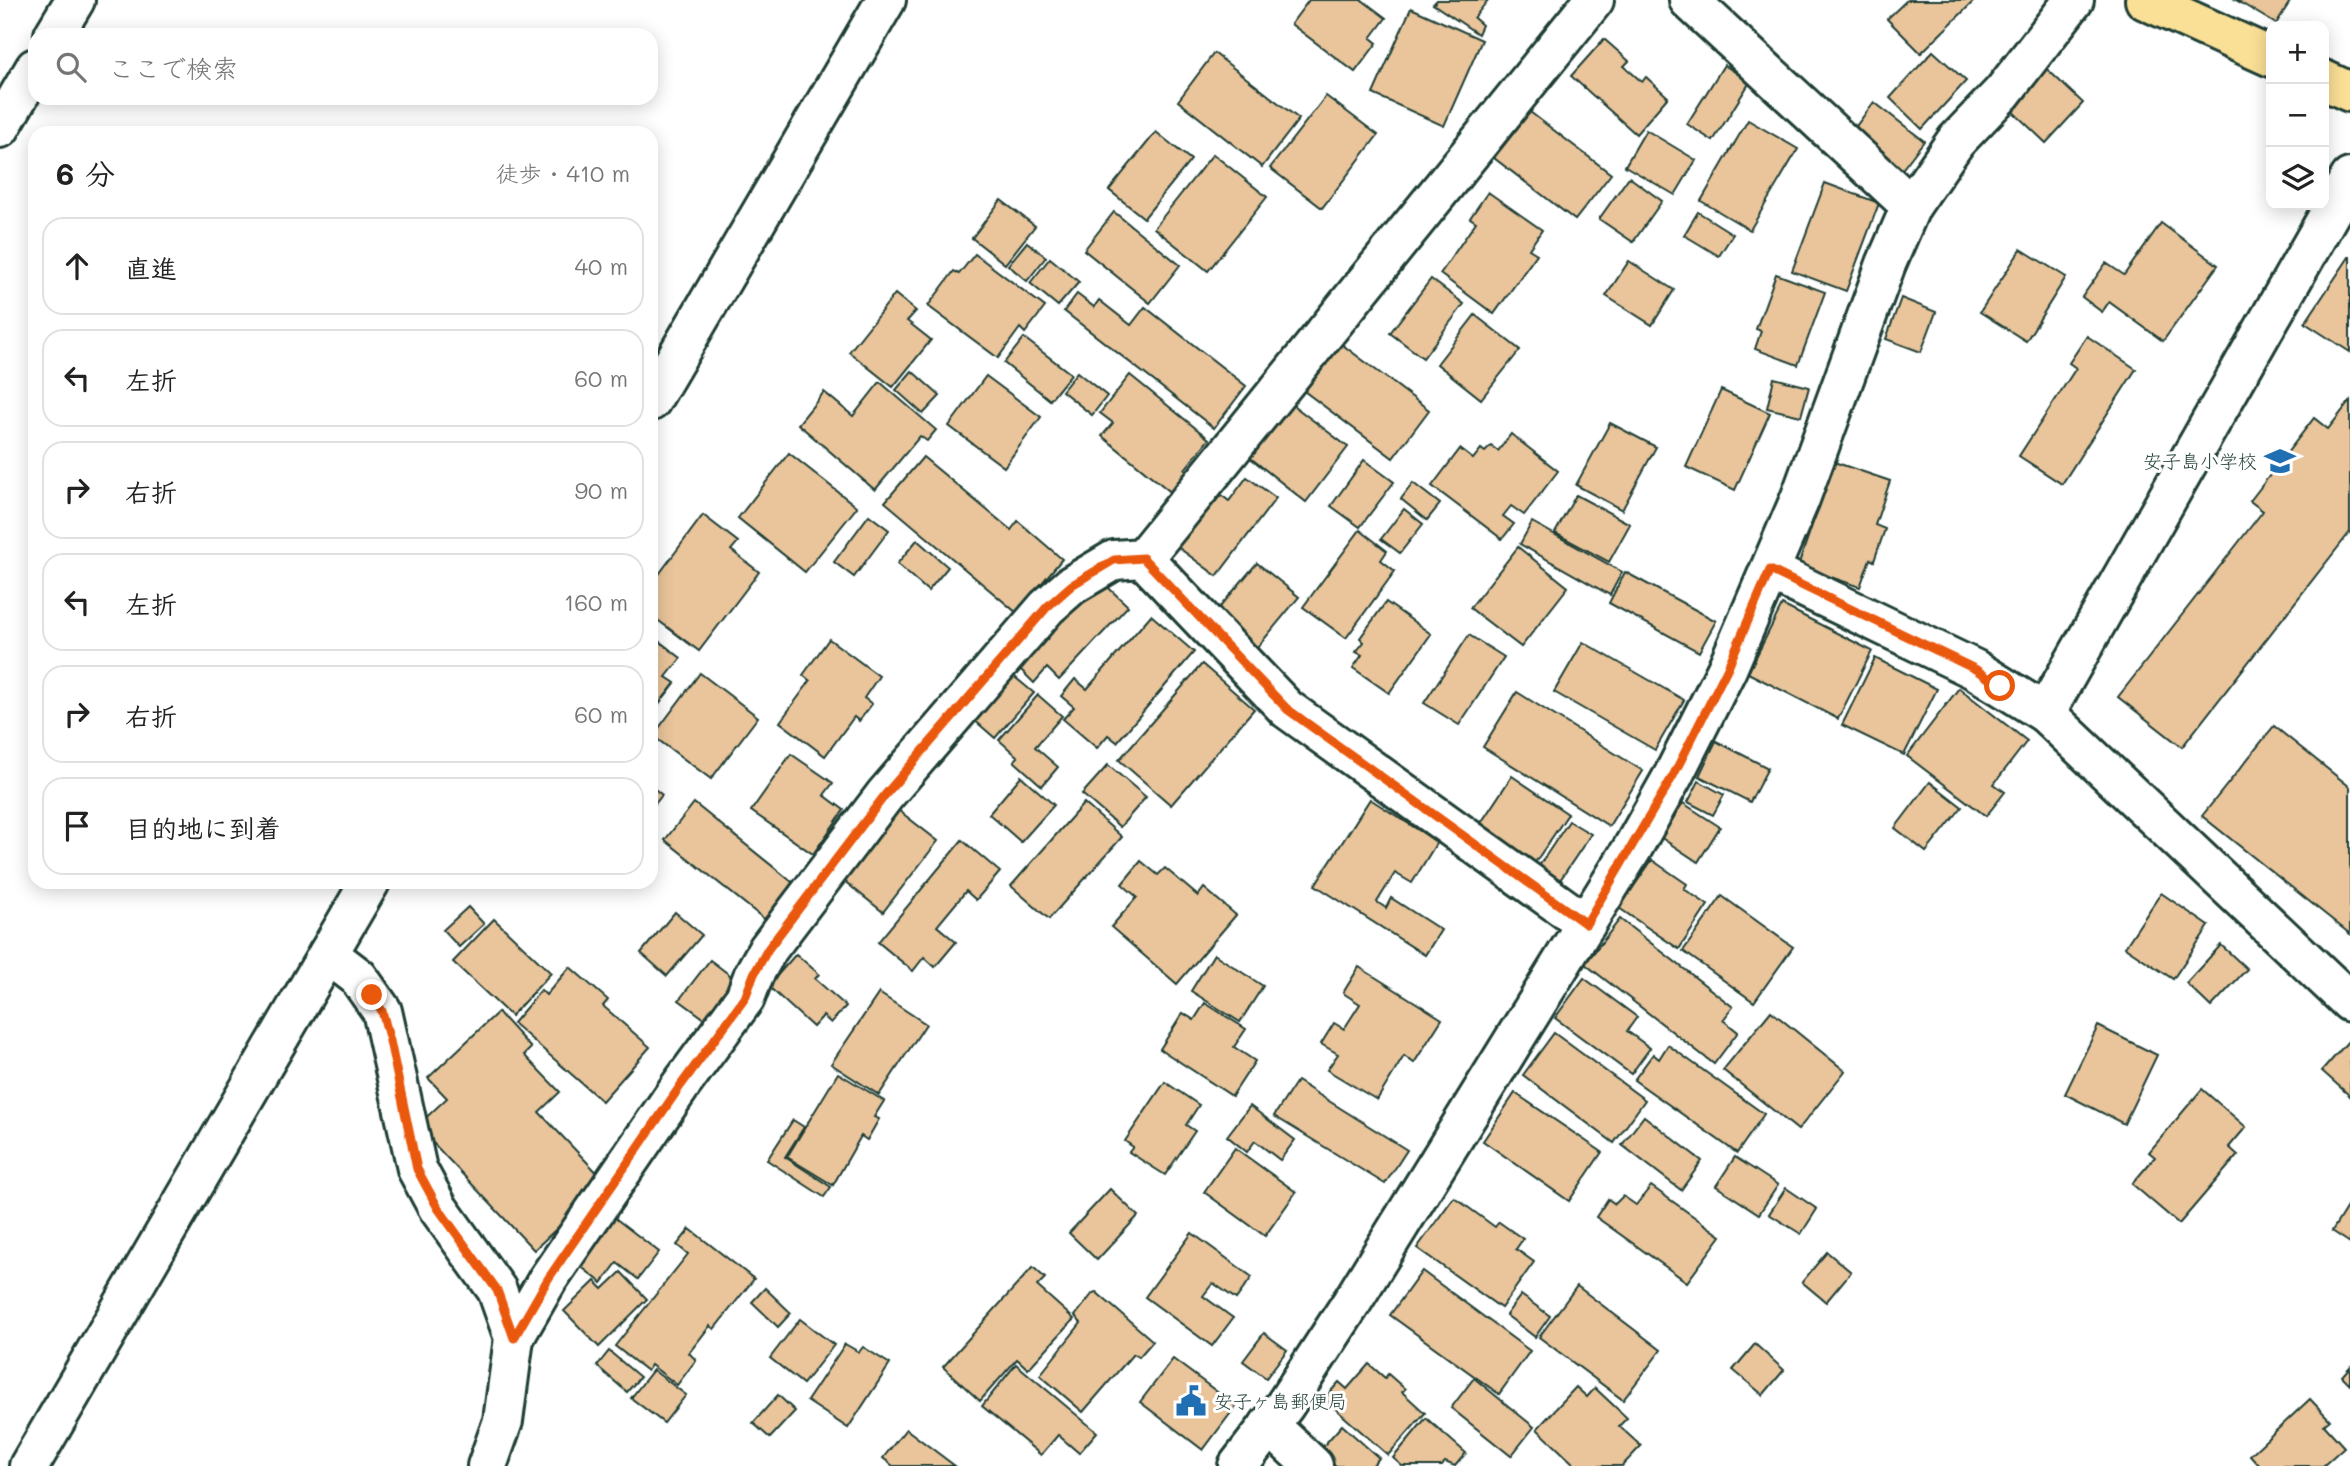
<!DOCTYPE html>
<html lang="ja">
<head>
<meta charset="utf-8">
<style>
	:root { --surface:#fff; --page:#f6f6f6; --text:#222; --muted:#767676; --line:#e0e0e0 }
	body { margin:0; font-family:Mali,"Klee One",sans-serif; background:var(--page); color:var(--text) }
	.controls { position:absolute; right:21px; top:21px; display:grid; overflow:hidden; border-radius:14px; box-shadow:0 4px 18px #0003 }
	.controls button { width:63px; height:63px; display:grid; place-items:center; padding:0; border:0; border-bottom:2px solid var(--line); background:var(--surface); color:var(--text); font:35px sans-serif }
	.stop { position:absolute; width:21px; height:21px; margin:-16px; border:5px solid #ea580c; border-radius:50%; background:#fff }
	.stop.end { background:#ea580c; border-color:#fff; box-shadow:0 2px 7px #0008 }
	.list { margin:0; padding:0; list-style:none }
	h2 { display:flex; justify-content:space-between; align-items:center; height:91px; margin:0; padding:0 28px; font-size:30px }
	h2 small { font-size:23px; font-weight:400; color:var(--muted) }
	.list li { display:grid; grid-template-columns:46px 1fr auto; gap:21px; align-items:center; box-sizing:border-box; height:98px; margin:0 14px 14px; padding:0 14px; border:2px solid var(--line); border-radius:21px }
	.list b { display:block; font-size:26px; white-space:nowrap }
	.list em { font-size:23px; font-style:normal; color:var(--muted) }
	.icon { flex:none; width:38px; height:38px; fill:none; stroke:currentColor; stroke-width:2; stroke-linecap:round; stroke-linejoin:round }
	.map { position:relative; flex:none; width:2350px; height:1466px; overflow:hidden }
	.search { position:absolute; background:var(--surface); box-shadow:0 4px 18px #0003; left:28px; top:28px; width:630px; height:77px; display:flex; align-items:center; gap:18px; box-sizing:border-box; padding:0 24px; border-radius:21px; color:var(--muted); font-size:26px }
	.panel { position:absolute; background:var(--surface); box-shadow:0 4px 18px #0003; left:28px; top:126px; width:630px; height:763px; border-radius:21px }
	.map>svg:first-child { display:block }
</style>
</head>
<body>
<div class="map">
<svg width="2350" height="1466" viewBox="0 0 2350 1466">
	<rect width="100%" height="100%" fill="#fff"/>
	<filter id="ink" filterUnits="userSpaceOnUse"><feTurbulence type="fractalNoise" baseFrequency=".0143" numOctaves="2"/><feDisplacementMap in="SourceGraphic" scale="14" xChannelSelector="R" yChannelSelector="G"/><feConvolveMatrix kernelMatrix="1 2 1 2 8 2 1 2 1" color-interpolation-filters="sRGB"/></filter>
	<g filter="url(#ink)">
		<!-- building -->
		<g fill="#eac59b" stroke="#1f3d34" stroke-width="2">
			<polygon points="1309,0 1362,0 1386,18 1371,38 1377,43 1355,72 1291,24"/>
			<polygon points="1437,0 1488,0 1474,18 1482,25 1478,34 1433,4"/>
			<polygon points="1907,0 1975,0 1921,53 1887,19"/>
			<polygon points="2236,0 2291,0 2276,24"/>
			<polygon points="1411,8 1482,40 1444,126 1373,94"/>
			<polygon points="1604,39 1629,61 1624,66 1642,82 1646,77 1668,97 1636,134 1571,76"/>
			<polygon points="1933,51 1966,81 1922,129 1890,98"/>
			<polygon points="1214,53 1299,119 1262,167 1178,101"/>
			<polygon points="1724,65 1750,82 1713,141 1687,124"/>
			<polygon points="2047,69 2083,103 2046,143 2010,109"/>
			<polygon points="1326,96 1378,135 1322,208 1270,168"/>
			<polygon points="1874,102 1924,141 1897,176 1854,129"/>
			<polygon points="1530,112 1611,174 1575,220 1494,158"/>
			<polygon points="1748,120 1798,149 1750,230 1701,201"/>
			<polygon points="1646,130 1696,160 1675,195 1625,166"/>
			<polygon points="1156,132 1191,160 1144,218 1109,190"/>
			<polygon points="1213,154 1267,197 1208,271 1154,228"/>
			<polygon points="1629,177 1662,201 1633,242 1599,219"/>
			<polygon points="1825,183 1879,203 1846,291 1792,271"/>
			<polygon points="1488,192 1542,230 1529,249 1537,254 1494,314 1440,274 1476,222 1470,218"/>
			<polygon points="1001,200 1035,226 1005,264 972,238"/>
			<polygon points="1114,212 1180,265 1150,303 1084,250"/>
			<polygon points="1698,212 1733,234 1719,256 1684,235"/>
			<polygon points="2161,223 2218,265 2163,341 2109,302 2102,312 2082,297 2106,263 2124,275"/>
			<polygon points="1027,242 1046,257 1027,281 1008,265"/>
			<polygon points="2021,249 2066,277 2026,341 1980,312"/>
			<polygon points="975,254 1045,307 1025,333 1020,328 998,358 928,306 954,271 959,274"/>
			<polygon points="2349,257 2350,257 2350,352 2305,323"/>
			<polygon points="1050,258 1079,282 1058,306 1030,283"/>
			<polygon points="1629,261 1674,290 1652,325 1606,296"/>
			<polygon points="1776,274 1825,292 1798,365 1755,349 1761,331 1756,329"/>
			<polygon points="1431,279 1464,304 1423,358 1390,333"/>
			<polygon points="895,294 916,311 907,321 931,340 893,387 849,352"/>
			<polygon points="1077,294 1094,307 1099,300 1131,325 1145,307 1246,386 1214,428 1064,311"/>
			<polygon points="1901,298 1936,312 1921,352 1886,339"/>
			<polygon points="1475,315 1520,350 1481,399 1437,364"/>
			<polygon points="2087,336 2136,369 2062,484 2019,456 2076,368 2069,363"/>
			<polygon points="1024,338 1071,374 1050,400 1004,363"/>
			<polygon points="1340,343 1429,410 1393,458 1304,391"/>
			<polygon points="912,371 940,396 923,414 896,390"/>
			<polygon points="1077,372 1107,396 1092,415 1062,391"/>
			<polygon points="1130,375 1209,439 1185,469 1190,473 1173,494 1102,436 1113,423 1100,413"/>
			<polygon points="986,376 1041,417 1004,467 949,426"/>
			<polygon points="1774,378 1809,387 1801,416 1767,408"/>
			<polygon points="880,382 936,430 927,441 920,436 875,490 798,424 824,392 853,416"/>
			<polygon points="1721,390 1770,413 1735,490 1686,467"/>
			<polygon points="2350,401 2350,532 2182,747 2118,697 2263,511 2250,501 2314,418 2328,429"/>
			<polygon points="1290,403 1348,447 1306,502 1248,456"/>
			<polygon points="1610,423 1656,447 1622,510 1576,485"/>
			<polygon points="1511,434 1558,471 1524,515 1511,506 1503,516 1514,524 1502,539 1432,486 1460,449 1473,459 1481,449 1485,452 1491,446 1498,451"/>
			<polygon points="789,453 857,507 805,572 738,518"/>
			<polygon points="923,457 1011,530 1018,521 1062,559 1017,613 885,502"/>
			<polygon points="1364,460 1394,482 1360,527 1331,506"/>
			<polygon points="1834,462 1890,481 1875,525 1885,529 1874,561 1870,559 1860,587 1798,566"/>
			<polygon points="1247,477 1276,498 1217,576 1175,545 1216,491 1229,501"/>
			<polygon points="1413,483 1440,504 1427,520 1401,499"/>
			<polygon points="1576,495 1630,524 1609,562 1555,533"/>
			<polygon points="1404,509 1423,524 1400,553 1381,539"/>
			<polygon points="703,515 738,542 731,550 759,572 699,651 651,615 651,585"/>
			<polygon points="869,515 889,530 854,577 834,562"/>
			<polygon points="1532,522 1622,572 1610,595 1520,544"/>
			<polygon points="1360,530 1387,551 1381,560 1395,571 1346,638 1303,607"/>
			<polygon points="917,540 948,567 928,591 897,564"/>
			<polygon points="1518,547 1568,587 1521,647 1470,608"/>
			<polygon points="1257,563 1299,597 1256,649 1214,614"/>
			<polygon points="1625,572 1716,621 1699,652 1609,603"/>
			<polygon points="1097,577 1128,606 1059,680 1047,668 1034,683 1016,665"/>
			<polygon points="1386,602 1431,634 1389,693 1353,668 1362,655 1356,652 1364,642 1360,638"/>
			<polygon points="1782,605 1872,651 1838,719 1748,673"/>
			<polygon points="1151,615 1194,652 1117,742 1108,735 1097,748 1063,719 1074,707 1061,696 1075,679 1087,689"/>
			<polygon points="651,635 681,658 666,677 675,683 651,714"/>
			<polygon points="1469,635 1504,657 1459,725 1424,703"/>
			<polygon points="829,639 879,676 864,698 872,704 859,721 854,717 825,756 780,722 810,681 803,675"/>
			<polygon points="1583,642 1684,700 1655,750 1554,692"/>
			<polygon points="1875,658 1937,689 1904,755 1842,725"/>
			<polygon points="1202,664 1254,709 1171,805 1119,760"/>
			<polygon points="1004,668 1034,693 995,738 965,712"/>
			<polygon points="700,673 758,717 711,779 653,736"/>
			<polygon points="1959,688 2027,741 1994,784 2005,792 1986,816 1907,756"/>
			<polygon points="1517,692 1643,771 1609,826 1483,747"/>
			<polygon points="1038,695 1062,716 1035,747 1058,767 1042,786 1014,761 1018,757 999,740"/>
			<polygon points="2274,726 2350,787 2350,934 2202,816"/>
			<polygon points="1716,741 1768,768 1750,802 1699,776"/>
			<polygon points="791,754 833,783 824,795 844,810 813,854 751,811"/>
			<polygon points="1108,765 1146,797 1120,827 1082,794"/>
			<polygon points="1021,776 1054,805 1021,842 989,814"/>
			<polygon points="1512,776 1568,814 1530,870 1475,832"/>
			<polygon points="1699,781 1724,795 1713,815 1688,802"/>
			<polygon points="1930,782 1962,807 1926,852 1895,828"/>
			<polygon points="651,786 662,795 651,809"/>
			<polygon points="1370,799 1437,842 1412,883 1395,873 1377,902 1386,908 1391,898 1441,930 1425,955 1315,885"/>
			<polygon points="694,803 797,886 768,922 665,840"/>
			<polygon points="1084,803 1122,837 1049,919 1011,886"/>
			<polygon points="1683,803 1720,827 1698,862 1660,837"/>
			<polygon points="893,806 938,841 883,912 838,876"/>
			<polygon points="1569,821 1591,834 1556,886 1535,872"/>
			<polygon points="962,840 1000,872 976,900 966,891 937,926 956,942 935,967 924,957 913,971 878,942"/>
			<polygon points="1652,860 1687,884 1684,889 1708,905 1679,949 1619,908"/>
			<polygon points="1141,861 1158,875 1165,868 1198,896 1204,888 1236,915 1177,984 1111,927 1137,897 1122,884"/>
			<polygon points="2161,893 2209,926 2173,979 2125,947"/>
			<polygon points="1722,896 1793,947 1754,1002 1683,951"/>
			<polygon points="468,907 484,924 459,947 443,930"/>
			<polygon points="675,912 702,935 667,976 641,953"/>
			<polygon points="494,919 551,973 511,1016 453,962"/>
			<polygon points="1620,919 1733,1007 1723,1020 1738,1032 1714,1064 1585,964"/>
			<polygon points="2221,945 2247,969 2211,1007 2186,983"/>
			<polygon points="796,954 819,974 815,979 846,1006 831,1023 823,1016 813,1027 768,986"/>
			<polygon points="1214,954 1263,986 1240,1022 1191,991"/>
			<polygon points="710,960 739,982 709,1022 679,1000"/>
			<polygon points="570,967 608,1000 603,1006 650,1047 602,1101 513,1023 541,990 546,995"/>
			<polygon points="1359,967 1442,1019 1414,1063 1404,1056 1377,1100 1327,1070 1338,1054 1321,1044 1334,1023 1344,1029 1360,1004 1343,993"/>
			<polygon points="1584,978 1637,1017 1627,1031 1650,1048 1631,1074 1555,1018"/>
			<polygon points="879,993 926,1024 879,1095 831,1064"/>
			<polygon points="1205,1003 1246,1029 1234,1047 1255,1061 1232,1096 1160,1049 1183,1013 1194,1020"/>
			<polygon points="1771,1011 1845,1071 1798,1130 1723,1070"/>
			<polygon points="498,1012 531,1048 524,1055 560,1092 539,1112 606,1182 534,1250 417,1126 447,1098 428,1078"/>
			<polygon points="2098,1026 2157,1055 2124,1124 2065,1094"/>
			<polygon points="1554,1033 1645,1100 1614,1143 1523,1075"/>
			<polygon points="2350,1039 2350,1096 2322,1071"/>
			<polygon points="1668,1045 1764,1114 1737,1153 1634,1080 1653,1054 1659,1059"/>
			<polygon points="838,1073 884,1101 874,1117 879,1119 867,1140 861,1136 833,1185 787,1157"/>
			<polygon points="1297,1081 1407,1150 1385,1184 1274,1116"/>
			<polygon points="1165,1082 1199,1105 1186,1125 1195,1131 1165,1175 1129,1152 1133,1147 1125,1141"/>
			<polygon points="2202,1089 2246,1127 2229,1147 2238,1155 2179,1224 2132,1184 2155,1157 2149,1152"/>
			<polygon points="1515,1093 1602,1152 1569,1201 1483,1141"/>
			<polygon points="1250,1106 1295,1140 1280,1160 1255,1141 1247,1152 1227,1136"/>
			<polygon points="1644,1116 1702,1161 1681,1190 1622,1145"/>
			<polygon points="793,1120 804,1127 785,1157 831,1187 824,1197 767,1160"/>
			<polygon points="1235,1148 1296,1192 1265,1236 1204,1192"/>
			<polygon points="1735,1157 1778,1185 1759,1214 1716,1186"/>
			<polygon points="1651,1186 1721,1236 1687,1282 1596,1217 1608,1199 1615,1204 1623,1196 1636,1205"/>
			<polygon points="1786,1188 1817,1209 1801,1234 1769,1214"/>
			<polygon points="1110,1189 1138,1216 1097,1260 1069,1233"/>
			<polygon points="1454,1197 1495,1227 1499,1222 1523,1239 1516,1249 1534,1262 1501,1308 1417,1248"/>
			<polygon points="2350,1202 2350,1243 2332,1231"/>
			<polygon points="615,1218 659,1252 638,1279 617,1263 602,1283 579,1265"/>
			<polygon points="690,1229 754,1279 714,1329 710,1326 689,1353 696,1360 677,1385 651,1365 647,1371 615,1346 688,1254 677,1245"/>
			<polygon points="1192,1233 1252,1277 1236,1299 1213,1283 1203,1296 1233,1318 1212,1346 1145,1297"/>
			<polygon points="1827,1252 1851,1272 1826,1302 1802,1282"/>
			<polygon points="1033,1267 1045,1278 1037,1286 1074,1319 1028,1369 1017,1359 980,1401 943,1367"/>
			<polygon points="1422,1271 1530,1351 1499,1394 1390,1315"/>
			<polygon points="621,1272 647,1299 599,1347 564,1311 595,1281 603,1289"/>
			<polygon points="1577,1286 1661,1350 1623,1400 1539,1337"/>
			<polygon points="765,1288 791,1313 778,1327 752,1302"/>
			<polygon points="1096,1292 1153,1341 1139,1357 1133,1354 1083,1412 1040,1375 1081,1323 1075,1316 1093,1293"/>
			<polygon points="1521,1295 1550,1316 1535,1337 1506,1315"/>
			<polygon points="800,1319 834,1345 803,1384 770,1358"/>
			<polygon points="1264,1333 1287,1350 1266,1378 1243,1361"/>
			<polygon points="845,1344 859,1352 863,1347 890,1364 848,1428 807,1401"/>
			<polygon points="1755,1344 1784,1370 1763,1395 1733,1370"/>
			<polygon points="609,1351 640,1377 627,1392 597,1366"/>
			<polygon points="1173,1359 1236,1406 1203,1450 1140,1402"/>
			<polygon points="1016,1364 1097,1432 1079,1453 1058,1435 1041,1455 982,1406"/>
			<polygon points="1369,1364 1385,1378 1388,1374 1405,1389 1402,1392 1425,1413 1388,1455 1324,1399 1339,1382 1347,1389"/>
			<polygon points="2350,1367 2350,1384 2342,1376"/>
			<polygon points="653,1370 686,1395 664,1423 631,1398"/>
			<polygon points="1474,1378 1534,1427 1511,1456 1451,1408"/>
			<polygon points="1576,1387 1587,1397 1595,1388 1627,1418 1619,1426 1641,1446 1622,1466 1576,1466 1537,1429"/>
			<polygon points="778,1395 795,1411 770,1438 753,1423"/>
			<polygon points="2310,1399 2330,1420 2324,1425 2344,1447 2323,1466 2260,1466 2250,1455"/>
			<polygon points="1426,1418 1466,1453 1455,1466 1445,1462 1442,1466 1402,1466 1393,1458"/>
			<polygon points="1342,1425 1379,1458 1372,1466 1332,1466 1317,1453"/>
			<polygon points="906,1429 955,1466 893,1466 883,1458"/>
		</g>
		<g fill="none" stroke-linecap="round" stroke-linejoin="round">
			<!-- minor casing -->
			<g stroke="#1f3d34" stroke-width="44">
				<g id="minor">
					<polyline points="1689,0 1911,206"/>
					<polyline points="54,35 75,0"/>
					<polyline points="0,128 35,68"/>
					<polyline points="651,401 886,0"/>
					<polyline points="1143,558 1287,709 1586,924"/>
					<polyline points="1770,571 1974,669 2045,713 2350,1002"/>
					<polyline points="2045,713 2350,178"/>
					<polyline points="328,954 358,977 382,1011 417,1169 438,1208 497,1290 514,1338 503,1421 487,1466"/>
					<polyline points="514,1338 548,1279 681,1085 745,998 754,974 768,949 885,795 1047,607 1072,585 1114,560 1143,558 1594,0"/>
					<polyline points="1269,1425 1313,1466"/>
					<polyline points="29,1466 370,882"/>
					<polyline points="1238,1466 1285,1405 1352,1302 1632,849 1673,776 1727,669 1800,499 1886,264 1911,206 1956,141 2003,92 2074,0"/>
				</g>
			</g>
			<!-- major casing -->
			<g stroke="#1f3d34" stroke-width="44">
				<g id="major">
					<polyline points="2145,0 2271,57"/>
					<polyline points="2324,80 2350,92"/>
				</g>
			</g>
			<!-- minor -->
			<use href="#minor" stroke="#fff" stroke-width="38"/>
			<!-- major -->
			<use href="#major" stroke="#fadf96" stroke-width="38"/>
		</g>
	</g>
	<g fill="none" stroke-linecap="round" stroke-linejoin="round" filter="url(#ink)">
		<!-- route -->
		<polyline stroke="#ea580c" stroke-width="9" points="372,995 382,1011 390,1041 417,1169 438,1208 497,1290 514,1338 548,1279 681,1085 745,998 754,974 768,949 885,795 1047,607 1072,585 1114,560 1143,558 1287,709 1586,924 1673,776 1727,669 1770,570 1975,669 2000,686"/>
	</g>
	<!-- icons -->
	<defs>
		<g id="school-bare" transform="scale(2.415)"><path d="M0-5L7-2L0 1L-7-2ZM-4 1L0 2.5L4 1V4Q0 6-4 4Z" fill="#1f6fb2" stroke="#fff" stroke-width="2.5" paint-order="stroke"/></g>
		<g id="civic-bare" transform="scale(2.415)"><path d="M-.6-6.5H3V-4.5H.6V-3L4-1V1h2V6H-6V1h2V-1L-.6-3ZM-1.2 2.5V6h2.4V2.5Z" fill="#1f6fb2" stroke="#fff" stroke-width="2.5" paint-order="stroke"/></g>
	</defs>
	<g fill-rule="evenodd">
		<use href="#school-bare" x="2280" y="461"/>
		<use href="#civic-bare" x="1191" y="1401"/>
	</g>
	<g text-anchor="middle" stroke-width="6" stroke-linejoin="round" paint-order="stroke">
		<!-- poi labels -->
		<g font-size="19" fill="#1f3d34" stroke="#fff" text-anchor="end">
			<text x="2257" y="468">安子島小学校</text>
			<text x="1214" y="1408" text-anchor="start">安子ヶ島郵便局</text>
		</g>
	</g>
</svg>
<div class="controls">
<button>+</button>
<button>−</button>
<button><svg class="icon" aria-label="layers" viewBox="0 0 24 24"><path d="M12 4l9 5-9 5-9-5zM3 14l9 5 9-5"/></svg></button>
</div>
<div class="stop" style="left:2000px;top:686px"></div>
<div class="stop end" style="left:372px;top:995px"></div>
<div class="search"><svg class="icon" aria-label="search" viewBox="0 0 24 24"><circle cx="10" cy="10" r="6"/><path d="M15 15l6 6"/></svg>ここで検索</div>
<section class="panel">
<h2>6 分<small>徒歩 · 410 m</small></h2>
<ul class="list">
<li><svg class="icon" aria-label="ahead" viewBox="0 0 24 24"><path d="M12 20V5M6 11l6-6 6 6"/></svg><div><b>直進</b></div><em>40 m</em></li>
<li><svg class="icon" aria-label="left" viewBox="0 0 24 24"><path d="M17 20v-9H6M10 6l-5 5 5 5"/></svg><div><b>左折</b></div><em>60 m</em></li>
<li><svg class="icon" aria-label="right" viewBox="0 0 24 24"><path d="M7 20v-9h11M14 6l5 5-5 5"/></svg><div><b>右折</b></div><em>90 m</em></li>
<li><svg class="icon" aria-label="left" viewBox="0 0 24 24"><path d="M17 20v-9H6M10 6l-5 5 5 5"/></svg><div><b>左折</b></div><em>160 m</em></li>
<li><svg class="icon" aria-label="right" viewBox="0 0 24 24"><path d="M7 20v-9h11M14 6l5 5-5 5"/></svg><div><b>右折</b></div><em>60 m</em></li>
<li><svg class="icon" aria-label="arrive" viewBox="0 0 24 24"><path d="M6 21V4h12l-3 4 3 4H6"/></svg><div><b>目的地に到着</b></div></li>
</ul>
</section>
</div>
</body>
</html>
